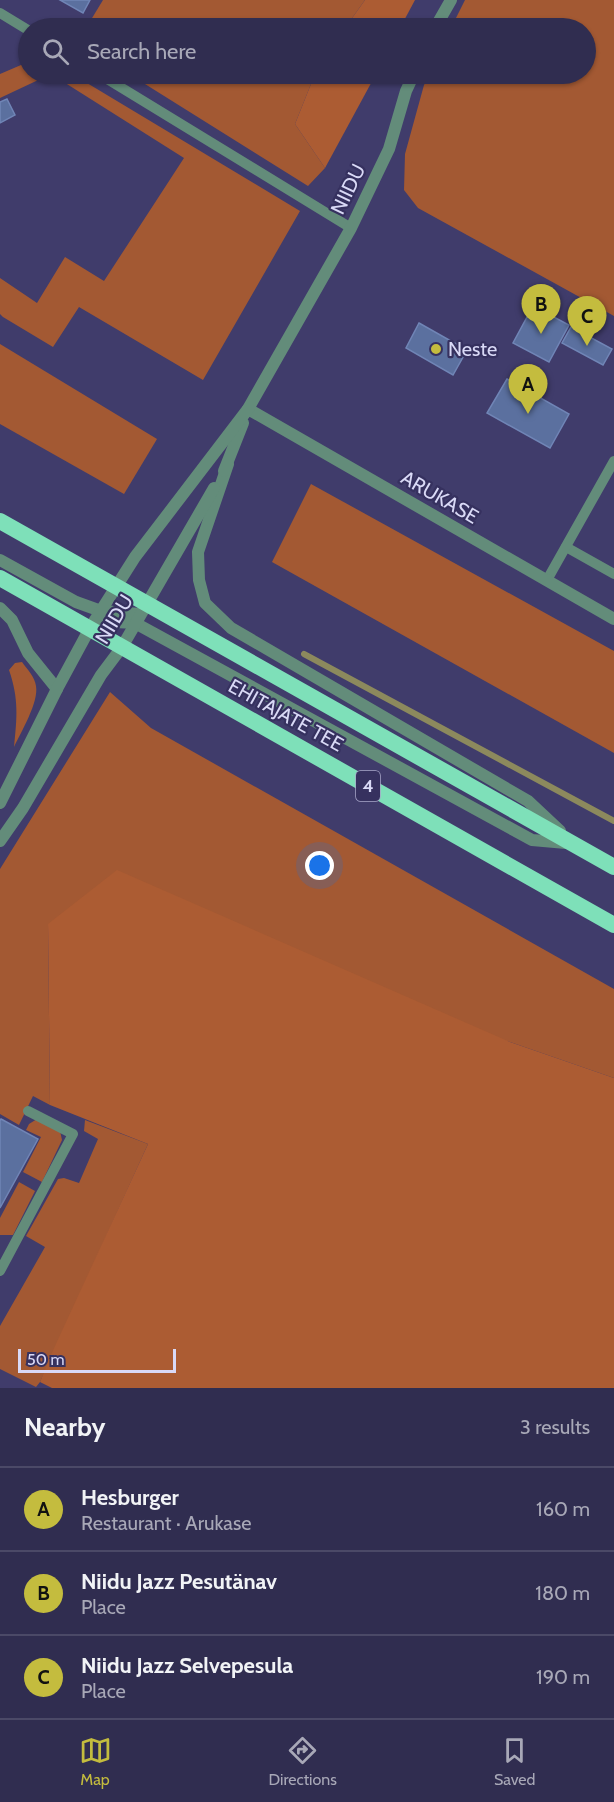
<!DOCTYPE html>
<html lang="en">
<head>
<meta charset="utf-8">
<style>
	:root { --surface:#302d50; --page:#383557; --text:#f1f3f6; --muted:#a8a8b7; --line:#4b4967; --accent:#c4bc3e }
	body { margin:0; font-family:Cabin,sans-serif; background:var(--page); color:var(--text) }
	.scale { position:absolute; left:18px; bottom:15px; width:158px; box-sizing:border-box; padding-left:6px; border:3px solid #d9d9f6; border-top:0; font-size:16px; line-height:21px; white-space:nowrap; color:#d9d9f6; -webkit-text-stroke:4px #36315f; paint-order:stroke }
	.you { position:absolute; left:320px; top:866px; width:21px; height:21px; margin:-15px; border:4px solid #fff; border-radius:50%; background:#1a73e8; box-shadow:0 0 0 9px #1a73e833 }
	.badge { display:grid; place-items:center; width:39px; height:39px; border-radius:50%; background:var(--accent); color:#111; font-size:20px; font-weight:700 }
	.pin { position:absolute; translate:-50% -50px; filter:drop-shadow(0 2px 3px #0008) }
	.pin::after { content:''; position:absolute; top:32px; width:21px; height:18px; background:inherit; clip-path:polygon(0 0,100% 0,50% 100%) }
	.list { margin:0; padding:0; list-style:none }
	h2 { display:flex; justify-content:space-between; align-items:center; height:78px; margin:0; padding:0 24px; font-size:26px }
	h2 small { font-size:20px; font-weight:400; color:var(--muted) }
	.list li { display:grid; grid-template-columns:39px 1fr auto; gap:18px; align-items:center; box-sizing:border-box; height:84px; padding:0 24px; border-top:2px solid var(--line) }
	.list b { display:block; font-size:22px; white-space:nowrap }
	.list p { margin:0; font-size:20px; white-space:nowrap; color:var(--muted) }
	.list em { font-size:20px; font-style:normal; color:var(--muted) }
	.icon { flex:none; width:33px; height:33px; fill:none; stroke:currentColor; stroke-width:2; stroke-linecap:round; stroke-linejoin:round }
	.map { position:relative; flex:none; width:614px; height:1388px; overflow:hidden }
	.search { position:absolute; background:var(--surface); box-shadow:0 2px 4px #0004; left:18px; right:18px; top:18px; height:66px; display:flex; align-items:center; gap:15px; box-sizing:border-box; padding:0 21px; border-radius:33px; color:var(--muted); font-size:22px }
	.sheet { height:330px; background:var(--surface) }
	nav { display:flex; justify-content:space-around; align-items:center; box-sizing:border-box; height:84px; border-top:2px solid var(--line); background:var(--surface); font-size:16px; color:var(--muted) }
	nav a { display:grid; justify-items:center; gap:3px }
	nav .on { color:var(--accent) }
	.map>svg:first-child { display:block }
</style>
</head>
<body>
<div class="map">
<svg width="614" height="1388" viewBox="0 0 614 1388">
	<rect width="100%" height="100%" fill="#403c6b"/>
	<!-- green -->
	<g fill="#a35933">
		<polygon points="103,0 365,0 345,28 86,28"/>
		<polygon points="465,0 614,0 614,316 418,208 404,190 405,154 424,85 430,74 586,74 586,28 451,28"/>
		<polygon points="28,62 28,74 51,74 0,98 0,74"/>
		<polygon points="51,74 72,74 300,211 203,380 79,307 53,347 3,317 0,314 0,278 37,303 65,257 104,281 184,158"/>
		<polygon points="129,74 315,74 295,124 325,168 308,186"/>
		<polygon points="0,344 157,439 124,494 0,424"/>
		<polygon points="311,484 614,651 614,753 272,562"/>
		<path d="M22,662C27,669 35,677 36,686C39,702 21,732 14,747C17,718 19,699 9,670L15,663Z"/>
		<polygon points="110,692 151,728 614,989 614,1078 510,1042 48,924 50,1105 33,1096 19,1125 0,1114 0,869"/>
		<polygon points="37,1119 60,1131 62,1140 42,1182 23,1172 41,1137 26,1130 29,1124"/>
		<polygon points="85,1120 148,1144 40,1382 36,1387 0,1369 0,1326 45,1247 26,1236 58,1179 64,1178 79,1183 98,1139 84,1131"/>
		<polygon points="19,1182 35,1191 13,1235 0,1235 0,1218"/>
	</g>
	<!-- forest -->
	<g fill="#ac5c33">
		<polygon points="365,0 415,0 400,28 345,28"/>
		<polygon points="315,74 376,74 325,168 295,124"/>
		<polygon points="117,870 510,1042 614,1078 614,1388 52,1388 40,1382 50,1357 148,1144 50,1105 48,924"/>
	</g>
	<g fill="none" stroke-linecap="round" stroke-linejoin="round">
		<!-- stream -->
		<polyline stroke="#8c895d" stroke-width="6" points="304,654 614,821"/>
	</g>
	<!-- building -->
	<g fill="#5b709f" stroke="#7085b6" stroke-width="1.5">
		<polygon points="60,0 90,0 83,13"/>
		<polygon points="7,99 15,115 0,123 0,102"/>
		<polygon points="533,306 569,325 549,362 513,343"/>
		<polygon points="419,323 467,350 453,375 406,348"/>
		<polygon points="571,327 612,349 603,365 562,343"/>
		<polygon points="507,379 569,414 550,448 487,413"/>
		<polygon points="1,1119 38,1139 0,1208 0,1121"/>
	</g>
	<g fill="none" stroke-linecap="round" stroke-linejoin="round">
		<!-- service -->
		<g stroke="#638c7a" stroke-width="10">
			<polyline points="0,13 28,30"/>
			<polyline points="99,74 351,228"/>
			<polyline points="566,547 614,574"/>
			<polyline points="547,580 614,461"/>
			<polyline points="0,1271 73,1134 28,1111"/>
		</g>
		<!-- minor -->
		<polyline stroke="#638c7a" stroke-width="12" points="248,409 614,619"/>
		<!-- tertiary -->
		<g stroke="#638c7a" stroke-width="12">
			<polyline points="435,28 451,0"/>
			<polyline points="228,464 198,552 199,580 205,603 231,628 528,801 560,831"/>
			<polyline points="224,471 243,423"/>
			<polyline points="0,560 76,602 101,611 140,614"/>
			<polyline points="0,608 12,620 28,653 57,689"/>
			<polyline points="95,621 135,623 532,840 566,843"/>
			<polyline points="0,803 57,689 90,628 135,557 248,409 351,228 389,149 406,91 414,74"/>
			<polyline points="0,841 23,808 101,675 122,647 214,488"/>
		</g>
		<!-- trunk -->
		<g stroke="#7ee0b9" stroke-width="16">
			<polyline points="0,521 614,867"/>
			<polyline points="0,578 614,925"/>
		</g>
	</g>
	<!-- markers -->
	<circle fill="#c4bc3e" stroke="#36315f" stroke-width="2" cx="436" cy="349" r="6"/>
	<g text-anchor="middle" stroke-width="4.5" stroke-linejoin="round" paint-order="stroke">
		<!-- shield labels -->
		<rect fill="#36315f" stroke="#a8a7c9" stroke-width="1.5" x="356" y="771" width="24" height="30" rx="4.5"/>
		<g font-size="18" font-weight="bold" fill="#d9d9f6">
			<text x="368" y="792">4</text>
		</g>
		<!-- street labels -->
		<g font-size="20" fill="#d9d9f6" stroke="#36315f">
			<text transform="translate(348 189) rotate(-64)" y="7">NIIDU</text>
			<text transform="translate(440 497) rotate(30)" y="7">ARUKASE</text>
			<text transform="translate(114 619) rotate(-59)" y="7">NIIDU</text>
			<text transform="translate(286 715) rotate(29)" y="7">EHITAJATE TEE</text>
		</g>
		<!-- poi labels -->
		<g font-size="20" fill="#d9d9f6" stroke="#36315f" text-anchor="start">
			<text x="448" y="356">Neste</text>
		</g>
	</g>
</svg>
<div class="scale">50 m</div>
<div class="you"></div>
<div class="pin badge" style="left:528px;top:414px">A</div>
<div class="pin badge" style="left:541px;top:334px">B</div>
<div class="pin badge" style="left:587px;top:346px">C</div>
<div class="search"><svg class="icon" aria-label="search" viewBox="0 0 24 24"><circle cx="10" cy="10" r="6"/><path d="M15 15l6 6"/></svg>Search here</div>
</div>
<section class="sheet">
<h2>Nearby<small>3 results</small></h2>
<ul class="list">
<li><span class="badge">A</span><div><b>Hesburger</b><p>Restaurant · Arukase</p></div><em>160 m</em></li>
<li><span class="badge">B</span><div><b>Niidu Jazz Pesutänav</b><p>Place</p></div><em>180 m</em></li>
<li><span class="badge">C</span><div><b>Niidu Jazz Selvepesula</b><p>Place</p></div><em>190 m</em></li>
</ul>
</section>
<nav>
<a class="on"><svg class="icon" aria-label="map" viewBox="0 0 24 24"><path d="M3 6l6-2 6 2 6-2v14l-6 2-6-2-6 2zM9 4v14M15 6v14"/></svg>Map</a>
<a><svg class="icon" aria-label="directions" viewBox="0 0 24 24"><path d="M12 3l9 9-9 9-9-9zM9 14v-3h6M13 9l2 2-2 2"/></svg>Directions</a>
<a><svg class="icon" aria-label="saved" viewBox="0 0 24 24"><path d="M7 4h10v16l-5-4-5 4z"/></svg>Saved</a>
</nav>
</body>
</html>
